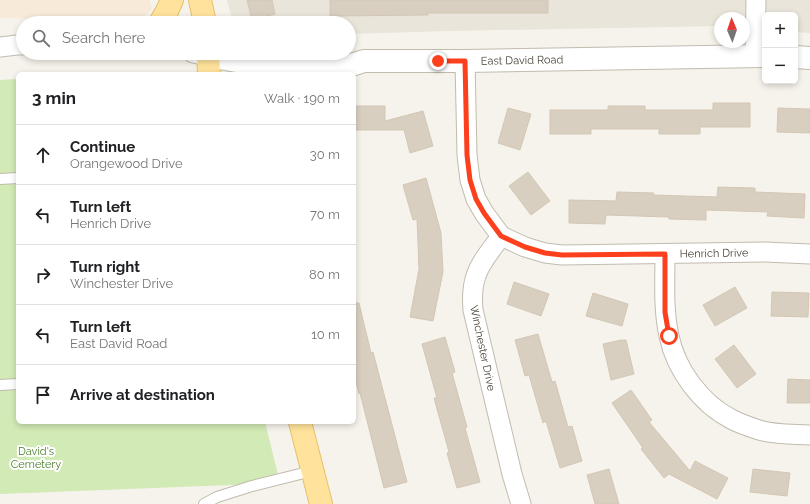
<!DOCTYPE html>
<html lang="en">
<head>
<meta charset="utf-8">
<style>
	:root { --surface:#fff; --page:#f6f6f6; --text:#202124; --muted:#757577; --line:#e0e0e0 }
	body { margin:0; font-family:Raleway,sans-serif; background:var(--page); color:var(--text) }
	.controls { position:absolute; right:12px; top:12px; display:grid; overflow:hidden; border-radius:6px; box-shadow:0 2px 6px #0003 }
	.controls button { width:36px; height:36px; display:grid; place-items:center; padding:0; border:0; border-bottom:1px solid var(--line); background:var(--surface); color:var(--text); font:20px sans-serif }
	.compass { position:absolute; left:714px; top:12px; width:36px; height:36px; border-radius:50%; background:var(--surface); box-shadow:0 2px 6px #0003; rotate:358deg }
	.stop { position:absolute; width:12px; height:12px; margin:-9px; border:3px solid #fc3f1d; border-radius:50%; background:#fff }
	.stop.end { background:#fc3f1d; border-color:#fff; box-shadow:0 1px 4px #0008 }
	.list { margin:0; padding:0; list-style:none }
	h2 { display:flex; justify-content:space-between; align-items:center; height:52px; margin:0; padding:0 16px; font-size:17px }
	h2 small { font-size:13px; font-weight:400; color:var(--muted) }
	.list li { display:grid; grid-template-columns:26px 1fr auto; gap:12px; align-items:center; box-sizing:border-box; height:60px; padding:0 16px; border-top:1px solid var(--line) }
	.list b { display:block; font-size:15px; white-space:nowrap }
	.list p { margin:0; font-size:13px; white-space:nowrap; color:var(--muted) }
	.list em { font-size:13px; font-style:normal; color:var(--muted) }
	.icon { flex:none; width:22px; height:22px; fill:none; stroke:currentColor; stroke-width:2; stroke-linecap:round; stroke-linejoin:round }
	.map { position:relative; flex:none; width:810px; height:504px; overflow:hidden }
	.search { position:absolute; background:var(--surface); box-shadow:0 2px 6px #0003; left:16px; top:16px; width:340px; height:44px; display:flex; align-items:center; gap:10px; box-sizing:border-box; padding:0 14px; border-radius:22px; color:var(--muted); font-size:15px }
	.panel { position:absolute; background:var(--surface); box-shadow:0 2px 6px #0003; left:16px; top:72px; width:340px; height:352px; border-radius:6px }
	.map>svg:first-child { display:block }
</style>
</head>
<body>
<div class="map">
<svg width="810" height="504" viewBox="0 0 810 504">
	<rect width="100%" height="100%" fill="#f6f3ec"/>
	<!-- residential -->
	<polygon fill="#eae5da" points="227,0 810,0 810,33 795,32 795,15 765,15 765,30 744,26 744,18 720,18 720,26 449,31 349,34 349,23 236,23 232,18"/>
	<!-- commercial -->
	<polygon fill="#f7ead8" points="0,0 150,0 152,8 145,16 121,21 0,18"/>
	<!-- green -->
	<polygon fill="#d2eab5" points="18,79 18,422 265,422 280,483 0,494 0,80"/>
	<!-- building -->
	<g fill="#d8cfc1" stroke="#d3c7b4">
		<polygon points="247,0 272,0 275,14 252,20"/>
		<polygon points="330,0 548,0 548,13 428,13 428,15 330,16"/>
		<polygon points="713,103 750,103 750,127 700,127 700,134 659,134 659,129 591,129 591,134 550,134 550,110 608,110 608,106 645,106 645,110 713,110"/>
		<polygon points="354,106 385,106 385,121 423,111 433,146 410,153 404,130 354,130"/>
		<polygon points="508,108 531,114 520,150 498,143"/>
		<polygon points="778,108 810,109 810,133 777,132"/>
		<polygon points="528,172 550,201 531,215 509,186"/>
		<polygon points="426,178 441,233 443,272 433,321 410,317 419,269 417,219 413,220 403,185"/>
		<polygon points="718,187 755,188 755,192 805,194 804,218 767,216 768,212 706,210 706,220 669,219 669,217 606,215 605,224 569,223 569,200 616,201 617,192 654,193 653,195 717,197"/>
		<polygon points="514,282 549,294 541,316 507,304"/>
		<polygon points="735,287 747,308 715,326 703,305"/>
		<polygon points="772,292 809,293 808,317 771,316"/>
		<polygon points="593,293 628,304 622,326 586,316"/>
		<polygon points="354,303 359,303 371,353 373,352 407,482 384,488 360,393 359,394 354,372"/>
		<polygon points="538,334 552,382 555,381 568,427 572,426 582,461 560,468 546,421 543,423 529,375 525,376 515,340"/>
		<polygon points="445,337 455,372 452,373 467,427 465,428 480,482 457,488 447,453 449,452 434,398 437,398 422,344"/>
		<polygon points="621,340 626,340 634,374 611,380 603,344"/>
		<polygon points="734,345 756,374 737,388 715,359"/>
		<polygon points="788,379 810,380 810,403 787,403"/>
		<polygon points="631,390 652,420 649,422 690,471 695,461 728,478 717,499 669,474 664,478 641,449 643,448 612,403"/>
		<polygon points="609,469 619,504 595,504 587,475"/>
		<polygon points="753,469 790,473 787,496 750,492"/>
	</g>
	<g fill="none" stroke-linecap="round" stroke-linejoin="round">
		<!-- service casing -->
		<g stroke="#c2bbae" stroke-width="12">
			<g id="service">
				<polyline points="0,179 18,178"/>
				<polyline points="0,385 18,384"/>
				<polyline points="204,504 217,497 252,486 312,471"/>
			</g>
		</g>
		<!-- minor casing -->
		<g stroke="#c2bbae" stroke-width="21">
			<g id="minor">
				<polyline points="0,47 17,45 23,45"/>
				<polyline points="193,53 208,56"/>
				<polyline points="755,55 756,0"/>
				<polyline points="465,61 467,155 470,180 476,199 484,213 501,236 525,247 545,253 562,255 765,252 810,254"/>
				<path d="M501,236C493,248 480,262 476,276C472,287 472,298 473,310L512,474L521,504"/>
				<path d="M665,254C665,281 663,309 669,336C676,370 701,404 733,420C741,424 750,427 759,430C775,435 793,434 810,435"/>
			</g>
		</g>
		<!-- tertiary casing -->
		<g stroke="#c2bbae" stroke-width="24">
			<g id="tertiary">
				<polyline points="208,56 242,62 345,67 364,61 465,61 765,56"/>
				<polyline points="795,57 810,58"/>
			</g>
		</g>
		<!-- primary casing -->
		<g stroke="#e6c16a" stroke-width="24">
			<g id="primary">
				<polyline points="200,0 205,23"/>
				<polyline points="160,23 167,11 172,0"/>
				<polyline points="208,53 209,74"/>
				<polyline points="300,422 321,504"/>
			</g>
		</g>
		<!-- service -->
		<use href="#service" stroke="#fff" stroke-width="10"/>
		<!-- minor -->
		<use href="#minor" stroke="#fff" stroke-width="19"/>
		<!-- tertiary -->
		<use href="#tertiary" stroke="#fff" stroke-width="22"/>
		<!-- primary -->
		<use href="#primary" stroke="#ffe39c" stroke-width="22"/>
	</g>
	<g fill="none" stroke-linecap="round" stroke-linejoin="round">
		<!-- route -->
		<polyline stroke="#fc3f1d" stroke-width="5" points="438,61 465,61 467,155 470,180 476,199 484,213 501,236 525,247 545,253 562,255 665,254 665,312 669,336"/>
	</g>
	<g text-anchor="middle" stroke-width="4" stroke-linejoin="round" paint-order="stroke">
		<!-- street labels -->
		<g font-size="11" fill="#4b4439" stroke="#fff">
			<text transform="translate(522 60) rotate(-1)" y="4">East David Road</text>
			<text transform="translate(714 253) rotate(-1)" y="4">Henrich Drive</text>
			<text transform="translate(483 348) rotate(78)" y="4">Winchester Drive</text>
		</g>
		<!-- park labels -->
		<g font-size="11" fill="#4a7f2a" stroke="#fff">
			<text x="36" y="455">David's<tspan x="36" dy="13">Cemetery</tspan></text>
		</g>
	</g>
</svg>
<div class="controls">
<button>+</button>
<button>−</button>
</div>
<svg class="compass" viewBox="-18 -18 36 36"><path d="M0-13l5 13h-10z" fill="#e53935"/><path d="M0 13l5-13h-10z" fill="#757577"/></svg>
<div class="stop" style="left:669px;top:336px"></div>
<div class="stop end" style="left:438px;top:61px"></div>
<div class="search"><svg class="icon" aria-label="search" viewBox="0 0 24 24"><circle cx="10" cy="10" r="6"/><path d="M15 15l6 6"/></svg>Search here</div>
<section class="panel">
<h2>3 min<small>Walk · 190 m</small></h2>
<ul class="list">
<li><svg class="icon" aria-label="ahead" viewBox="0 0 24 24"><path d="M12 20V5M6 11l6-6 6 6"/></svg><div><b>Continue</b><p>Orangewood Drive</p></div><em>30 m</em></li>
<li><svg class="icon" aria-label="left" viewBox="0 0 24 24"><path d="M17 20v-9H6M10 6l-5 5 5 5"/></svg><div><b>Turn left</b><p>Henrich Drive</p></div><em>70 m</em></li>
<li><svg class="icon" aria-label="right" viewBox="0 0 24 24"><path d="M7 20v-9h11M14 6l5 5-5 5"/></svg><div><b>Turn right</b><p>Winchester Drive</p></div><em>80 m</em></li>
<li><svg class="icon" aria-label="left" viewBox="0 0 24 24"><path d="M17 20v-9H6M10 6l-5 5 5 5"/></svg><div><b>Turn left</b><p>East David Road</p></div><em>10 m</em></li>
<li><svg class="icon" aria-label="arrive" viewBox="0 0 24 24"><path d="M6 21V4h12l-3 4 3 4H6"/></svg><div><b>Arrive at destination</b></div></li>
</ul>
</section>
</div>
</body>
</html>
